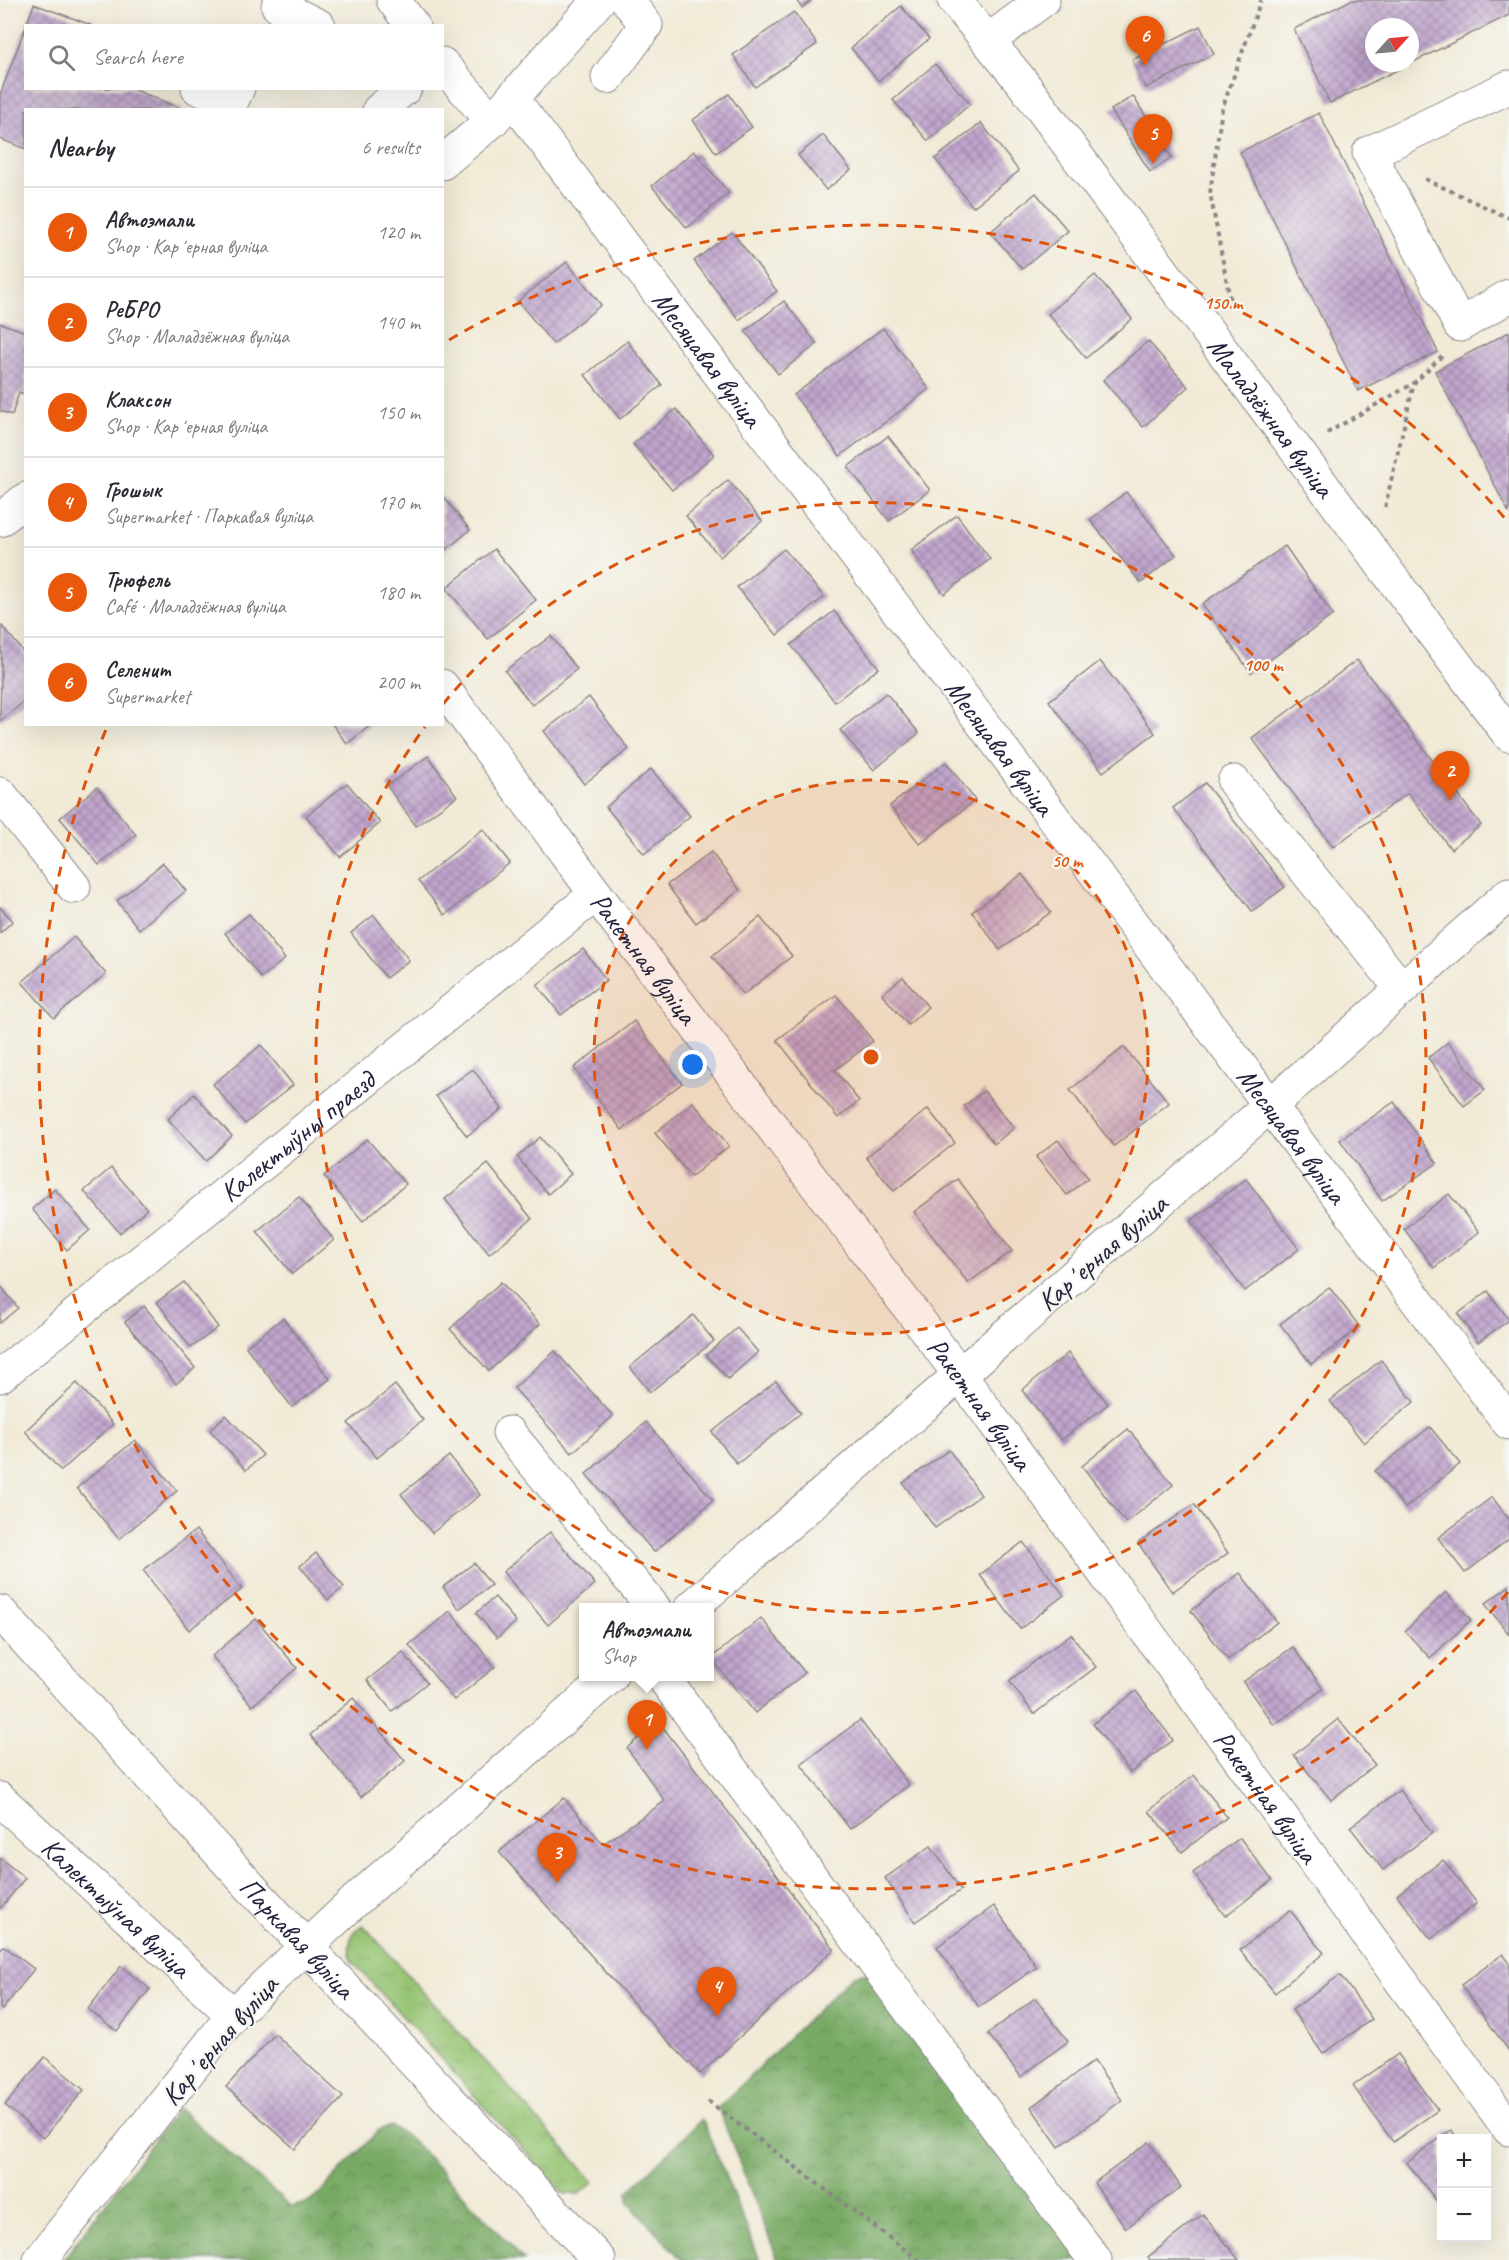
<!DOCTYPE html>
<html lang="en">
<head>
<meta charset="utf-8">
<style>
	:root { --surface:#fff; --page:#f7f7f7; --text:#2b2b33; --muted:#7c7c81; --line:#e1e1e2; --accent:#ea580c }
	body { margin:0; font-family:Caveat,sans-serif; background:var(--page); color:var(--text) }
	.controls { position:absolute; right:18px; bottom:18px; display:grid; overflow:hidden; border-radius:0px; box-shadow:0 6px 24px #0002 }
	.controls button { width:54px; height:54px; display:grid; place-items:center; padding:0; border:0; border-bottom:2px solid var(--line); background:var(--surface); color:var(--text); font:30px sans-serif }
	.compass { position:absolute; left:1365px; top:18px; width:54px; height:54px; border-radius:50%; background:var(--surface); box-shadow:0 6px 24px #0002; rotate:63deg }
	.you { position:absolute; left:693px; top:1065px; width:21px; height:21px; margin:-15px; border:4px solid #fff; border-radius:50%; background:#1a73e8; box-shadow:0 0 0 9px #1a73e833 }
	.badge { display:grid; place-items:center; width:39px; height:39px; border-radius:50%; background:var(--accent); color:#fff; font-size:20px; font-weight:700 }
	.pin { position:absolute; translate:-50% -50px; filter:drop-shadow(0 2px 3px #0008) }
	.pin::after { content:''; position:absolute; top:32px; width:21px; height:18px; background:inherit; clip-path:polygon(0 0,100% 0,50% 100%) }
	.popup { position:absolute; left:579px; top:1603px; width:135px; height:78px; box-sizing:border-box; display:grid; place-content:center; border-radius:0px; background:var(--surface); filter:drop-shadow(0 2px 4px #0005); font-size:20px; white-space:nowrap; color:var(--muted) }
	.popup b { font-size:22px; color:var(--text) }
	.popup::after { content:''; position:absolute; left:50%; top:100%; margin-left:-12px; border:12px solid transparent; border-top-color:var(--surface) }
	.list { margin:0; padding:0; list-style:none }
	h2 { display:flex; justify-content:space-between; align-items:center; height:78px; margin:0; padding:0 24px; font-size:26px }
	h2 small { font-size:20px; font-weight:400; color:var(--muted) }
	.list li { display:grid; grid-template-columns:39px 1fr auto; gap:18px; align-items:center; box-sizing:border-box; height:90px; padding:0 24px; border-top:2px solid var(--line) }
	.list b { display:block; font-size:22px; white-space:nowrap }
	.list p { margin:0; font-size:20px; white-space:nowrap; color:var(--muted) }
	.list em { font-size:20px; font-style:normal; color:var(--muted) }
	.icon { flex:none; width:33px; height:33px; fill:none; stroke:currentColor; stroke-width:2; stroke-linecap:round; stroke-linejoin:round }
	.map { position:relative; flex:none; width:1509px; height:2260px; overflow:hidden }
	.search { position:absolute; background:var(--surface); box-shadow:0 6px 24px #0002; left:24px; top:24px; width:420px; height:66px; display:flex; align-items:center; gap:15px; box-sizing:border-box; padding:0 21px; border-radius:0px; color:var(--muted); font-size:22px }
	.panel { position:absolute; background:var(--surface); box-shadow:0 6px 24px #0002; left:24px; top:108px; width:420px; height:618px; border-radius:0px }
	.map>svg:first-child { display:block }
</style>
</head>
<body>
<div class="map">
<svg width="1509" height="2260" viewBox="0 0 1509 2260">
	<defs>
		<pattern id="grass-tufts" width="24" height="20" patternUnits="userSpaceOnUse" patternTransform="scale(1.5)"><rect width="24" height="20" fill="#97c473"/><path d="M3 7l-1-3M5 7V3M7 7l1-3M15 17l-1-3M17 17v-4M19 17l1-3" fill="none" stroke="#82a864"/></pattern>
		<pattern id="forest-crowns" width="20" height="18" patternUnits="userSpaceOnUse" patternTransform="scale(1.5)"><rect width="20" height="18" fill="#79aa65"/><path d="M2 6a3 3 0 1 1 6 0M12 15a3 3 0 1 1 6 0" fill="none" stroke="#638a54"/></pattern>
		<pattern id="building-cross-hatch" width="8" height="8" patternUnits="userSpaceOnUse" patternTransform="scale(1.5)"><rect width="8" height="8" fill="#c1a5cd"/><path d="M0 0l8 8M0 8l8-8" fill="none" stroke="#9c86a8"/></pattern>
	</defs>
	<rect width="100%" height="100%" fill="#f6f6f2"/>
	<filter id="ink" filterUnits="userSpaceOnUse"><feTurbulence type="fractalNoise" baseFrequency=".0167" numOctaves="2"/><feDisplacementMap in="SourceGraphic" scale="12" xChannelSelector="R" yChannelSelector="G"/><feConvolveMatrix kernelMatrix="1 2 1 2 8 2 1 2 1" color-interpolation-filters="sRGB"/></filter>
	<filter id="wash" filterUnits="userSpaceOnUse"><feTurbulence type="fractalNoise" baseFrequency=".008" numOctaves="4" result="noise"/><feDisplacementMap in="SourceGraphic" scale="24" xChannelSelector="R" yChannelSelector="G"/><feGaussianBlur stdDeviation="1.35" result="paint"/><feColorMatrix in="noise" values="0 0 0 0 0 0 0 0 0 0 0 0 0 0 0 0 0 1.4 0 .05"/><feComposite in="paint" operator="in"/></filter>
	<g filter="url(#wash)">
		<rect width="100%" height="100%" fill="#f1ead6"/>
		<!-- grass -->
		<path fill="url(#grass-tufts)" stroke="#5c7357" stroke-width="1.5" d="M363,1925L594,2182L579,2194H564L352,1961C347,1947 349,1934 363,1925Z"/>
		<!-- forest -->
		<g fill="url(#forest-crowns)" stroke="#4e6650" stroke-width="1.5">
			<polygon points="867,1972 1086,2260 778,2260 718,2108 853,1975"/>
			<polygon points="178,2108 292,2207 312,2201 379,2130 392,2126 413,2141 524,2260 63,2260"/>
			<polygon points="702,2119 760,2260 682,2260 628,2202 628,2192"/>
		</g>
		<g id="blocks">
			<!-- building -->
			<g fill="url(#building-cross-hatch)" fill-rule="evenodd">
				<polygon points="796,0 812,0 802,8"/>
				<path d="M1351,0H1509V15L1330,103L1294,29ZM1374,27H1410V63H1374Z"/>
				<polygon points="34,4 91,25 91,26 26,26"/>
				<polygon points="901,6 929,39 878,81 851,48"/>
				<polygon points="794,12 817,44 755,87 733,55"/>
				<polygon points="1200,26 1214,54 1146,88 1132,60"/>
				<polygon points="25,28 26,88 130,88 185,110 26,110 26,149 0,139 0,95"/>
				<polygon points="935,64 970,104 928,141 893,100"/>
				<polygon points="729,94 752,127 716,153 693,120"/>
				<polygon points="1133,96 1172,158 1150,172 1111,110"/>
				<polygon points="1319,113 1438,352 1358,391 1240,152"/>
				<polygon points="981,123 1019,171 973,207 935,159"/>
				<polygon points="823,135 851,170 826,190 798,155"/>
				<polygon points="694,151 729,193 687,228 652,186"/>
				<polygon points="1036,193 1068,231 1022,269 990,232"/>
				<polygon points="732,232 777,291 739,320 694,261"/>
				<polygon points="567,262 601,305 553,344 518,301"/>
				<polygon points="1095,275 1132,319 1086,358 1048,314"/>
				<polygon points="784,301 817,344 778,374 745,331"/>
				<polygon points="0,323 26,332 26,395 19,392 12,415 0,411"/>
				<polygon points="883,328 929,389 840,456 794,395"/>
				<polygon points="1509,332 1509,513 1435,371"/>
				<polygon points="627,341 662,385 620,419 585,375"/>
				<polygon points="1148,341 1188,387 1143,427 1103,380"/>
				<polygon points="676,409 714,455 672,490 633,444"/>
				<polygon points="888,436 930,490 889,521 848,467"/>
				<polygon points="728,480 762,521 720,557 686,516"/>
				<polygon points="1126,492 1176,555 1141,583 1090,520"/>
				<polygon points="442,495 470,530 442,553"/>
				<polygon points="957,515 990,559 944,594 911,550"/>
				<polygon points="1285,546 1333,615 1251,673 1202,604"/>
				<polygon points="494,549 536,600 488,639 446,588"/>
				<polygon points="784,549 824,597 777,635 737,587"/>
				<polygon points="834,611 879,668 835,702 791,645"/>
				<polygon points="2,626 26,655 26,700 0,721"/>
				<polygon points="551,636 577,669 532,705 505,671"/>
				<polygon points="1357,660 1481,825 1451,849 1408,793 1333,847 1252,738"/>
				<polygon points="1100,661 1155,733 1103,772 1049,701"/>
				<polygon points="886,693 919,733 874,770 840,730"/>
				<polygon points="589,697 629,749 584,784 544,731"/>
				<polygon points="332,724 372,724 347,744"/>
				<polygon points="428,756 457,796 416,826 387,786"/>
				<polygon points="946,762 975,800 920,844 890,806"/>
				<polygon points="651,769 690,816 644,854 606,807"/>
				<polygon points="347,783 380,823 340,857 306,816"/>
				<polygon points="1205,783 1285,887 1252,911 1173,808"/>
				<polygon points="97,787 136,835 99,865 60,818"/>
				<polygon points="483,829 510,863 445,915 418,881"/>
				<polygon points="711,852 740,890 696,923 667,885"/>
				<polygon points="163,863 186,891 139,929 117,901"/>
				<polygon points="1022,874 1051,912 1000,950 972,912"/>
				<polygon points="0,907 13,921 0,933"/>
				<polygon points="249,914 285,959 261,978 225,933"/>
				<polygon points="374,915 409,960 386,978 351,933"/>
				<polygon points="760,917 792,956 743,995 712,956"/>
				<polygon points="74,937 106,974 54,1018 22,982"/>
				<polygon points="583,949 606,980 561,1015 537,985"/>
				<polygon points="903,977 928,1007 908,1025 882,994"/>
				<polygon points="836,995 873,1041 835,1070 859,1101 838,1118 777,1040"/>
				<polygon points="634,1021 682,1083 622,1130 574,1068"/>
				<polygon points="1448,1042 1485,1090 1464,1106 1428,1058"/>
				<polygon points="261,1045 293,1085 245,1124 213,1084"/>
				<polygon points="1124,1047 1169,1103 1114,1146 1070,1090"/>
				<polygon points="473,1069 502,1109 467,1136 436,1096"/>
				<polygon points="984,1091 1014,1128 994,1144 964,1106"/>
				<polygon points="194,1094 232,1136 206,1161 168,1119"/>
				<polygon points="693,1102 729,1146 691,1177 655,1133"/>
				<polygon points="1394,1102 1437,1163 1382,1201 1340,1140"/>
				<polygon points="928,1109 955,1143 894,1191 866,1157"/>
				<polygon points="540,1137 571,1174 548,1194 517,1157"/>
				<polygon points="367,1139 406,1184 363,1221 324,1176"/>
				<polygon points="1058,1140 1088,1178 1067,1195 1036,1157"/>
				<polygon points="488,1164 532,1219 489,1254 445,1199"/>
				<polygon points="111,1168 147,1209 120,1233 84,1191"/>
				<polygon points="958,1179 1012,1251 968,1283 914,1212"/>
				<polygon points="1246,1179 1299,1249 1245,1291 1191,1221"/>
				<polygon points="55,1189 90,1230 67,1250 32,1209"/>
				<polygon points="1449,1194 1479,1232 1434,1268 1404,1229"/>
				<polygon points="299,1197 334,1240 292,1274 257,1231"/>
				<polygon points="184,1282 218,1327 191,1348 157,1302"/>
				<polygon points="501,1282 540,1324 489,1371 450,1329"/>
				<polygon points="0,1285 18,1308 0,1323"/>
				<polygon points="1329,1287 1360,1327 1311,1364 1280,1324"/>
				<polygon points="1488,1291 1509,1320 1478,1342 1458,1314"/>
				<polygon points="144,1306 195,1368 176,1384 125,1322"/>
				<polygon points="693,1315 714,1341 650,1392 630,1367"/>
				<polygon points="283,1318 330,1379 292,1407 246,1347"/>
				<polygon points="737,1328 758,1352 728,1379 706,1355"/>
				<polygon points="555,1351 613,1416 572,1453 514,1388"/>
				<polygon points="1068,1353 1108,1404 1061,1440 1022,1390"/>
				<polygon points="1381,1360 1414,1402 1364,1443 1330,1401"/>
				<polygon points="776,1381 801,1413 737,1464 712,1432"/>
				<polygon points="77,1383 113,1424 61,1471 25,1431"/>
				<polygon points="395,1385 423,1420 377,1458 348,1423"/>
				<polygon points="226,1415 263,1455 246,1470 210,1430"/>
				<polygon points="646,1422 713,1500 654,1552 586,1474"/>
				<polygon points="1430,1427 1460,1464 1405,1508 1375,1471"/>
				<polygon points="1128,1429 1173,1485 1126,1523 1082,1466"/>
				<polygon points="135,1440 177,1491 119,1539 77,1488"/>
				<polygon points="949,1450 981,1495 935,1528 903,1483"/>
				<polygon points="449,1456 480,1495 432,1533 401,1494"/>
				<polygon points="1492,1497 1509,1519 1509,1539 1465,1573 1438,1538"/>
				<polygon points="1194,1504 1228,1553 1172,1592 1138,1543"/>
				<polygon points="196,1530 242,1589 189,1630 143,1570"/>
				<polygon points="550,1532 595,1584 548,1625 503,1572"/>
				<polygon points="1023,1542 1064,1595 1020,1629 980,1575"/>
				<polygon points="316,1553 344,1587 328,1600 300,1566"/>
				<polygon points="474,1563 491,1585 459,1609 443,1587"/>
				<polygon points="1240,1573 1277,1622 1228,1660 1191,1611"/>
				<polygon points="1509,1586 1509,1634 1485,1604"/>
				<polygon points="1446,1592 1471,1620 1430,1658 1405,1631"/>
				<polygon points="495,1597 516,1622 497,1638 476,1613"/>
				<polygon points="450,1611 495,1667 454,1700 409,1645"/>
				<polygon points="761,1618 805,1673 755,1713 711,1658"/>
				<polygon points="256,1619 297,1668 252,1706 212,1656"/>
				<polygon points="1071,1634 1096,1667 1034,1714 1009,1681"/>
				<polygon points="1293,1647 1323,1689 1274,1725 1243,1682"/>
				<polygon points="403,1652 427,1683 392,1711 367,1680"/>
				<polygon points="1136,1691 1173,1740 1130,1773 1093,1724"/>
				<polygon points="353,1698 405,1761 361,1797 310,1735"/>
				<polygon points="1338,1719 1375,1765 1331,1800 1294,1755"/>
				<polygon points="860,1720 909,1785 850,1829 801,1764"/>
				<polygon points="658,1721 834,1949 700,2074 660,2033 499,1852 564,1798 603,1844 665,1801 627,1748"/>
				<polygon points="1194,1775 1227,1817 1182,1852 1149,1811"/>
				<polygon points="1400,1790 1432,1833 1383,1870 1350,1827"/>
				<polygon points="1240,1838 1272,1880 1225,1916 1193,1873"/>
				<polygon points="931,1846 961,1890 915,1922 885,1878"/>
				<polygon points="0,1858 25,1878 0,1909"/>
				<polygon points="1443,1860 1477,1903 1431,1939 1397,1895"/>
				<polygon points="994,1906 1037,1967 979,2007 937,1947"/>
				<polygon points="1290,1910 1324,1953 1275,1993 1240,1950"/>
				<polygon points="4,1946 34,1969 2,2010 0,2008 0,1951"/>
				<polygon points="1503,1954 1509,1962 1509,2051 1461,1985"/>
				<polygon points="121,1966 150,1989 117,2031 88,2009"/>
				<polygon points="1340,1975 1372,2019 1323,2054 1292,2010"/>
				<polygon points="1035,1998 1068,2041 1021,2077 988,2034"/>
				<polygon points="275,2034 343,2097 295,2149 226,2087"/>
				<polygon points="1398,2054 1438,2110 1393,2142 1353,2086"/>
				<polygon points="45,2057 84,2090 43,2138 5,2105"/>
				<polygon points="1094,2061 1122,2100 1059,2147 1031,2107"/>
				<polygon points="1451,2130 1458,2138 1442,2138 1442,2208 1407,2163"/>
				<polygon points="1149,2142 1181,2187 1126,2228 1094,2183"/>
				<polygon points="1203,2214 1239,2260 1150,2260 1148,2257"/>
			</g>
		</g>
	</g>
	<g filter="url(#ink)">
		<use href="#blocks" fill-opacity="0" stroke="#8a8688" stroke-width="1.5"/>
		<g fill="none" stroke-linecap="round" stroke-linejoin="round">
			<!-- minor casing -->
			<g stroke="#8a8688" stroke-width="35">
				<g id="minor">
					<polyline points="393,0 413,26"/>
					<path id="s1" d="M954,0L1021,81L1509,735"/>
					<polyline points="278,6 319,26"/>
					<polyline points="988,41 1043,0"/>
					<polyline points="442,64 492,121"/>
					<polyline points="608,77 646,25 627,0"/>
					<polyline points="1509,87 1369,153 1460,325 1509,296"/>
					<polyline points="198,88 232,101 238,88"/>
					<path id="s2" d="M512,98L1509,1423"/>
					<polyline points="379,110 405,88"/>
					<polyline points="442,163 492,121 599,0"/>
					<polyline points="0,520 26,499"/>
					<path id="s3" d="M442,686L596,894L960,1375L1509,2129"/>
					<polyline points="1234,782 1402,989"/>
					<polyline points="0,794 74,887"/>
					<path id="s4" d="M0,1376L596,894"/>
					<polyline points="509,1433 654,1608"/>
					<polyline points="691,1608 1272,1104 1509,894"/>
					<path id="s5" d="M0,1612L257,1894L599,2260"/>
					<polyline points="662,1676 1095,2260"/>
					<path id="s6" d="M0,1799L233,2015"/>
					<polyline points="40,2260 233,2015 355,1901 611,1676"/>
				</g>
			</g>
			<!-- path -->
			<g stroke="#8a8688" stroke-width="4" stroke-dasharray="4.5 4.5" stroke-linecap="butt">
				<polyline points="1425,179 1509,218"/>
				<polyline points="1230,299 1210,193 1222,109 1261,0"/>
				<polyline points="1327,433 1414,383"/>
				<polyline points="1385,507 1414,383 1442,356"/>
				<polyline points="708,2101 919,2260"/>
			</g>
			<!-- minor -->
			<use href="#minor" stroke="#fff" stroke-width="33"/>
		</g>
	</g>
	<!-- distance rings -->
	<circle cx="871" cy="1057" r="277" fill="#de560e" fill-opacity=".12"/>
	<g fill="none" stroke="#de560e" stroke-width="3" stroke-dasharray="10 8">
		<circle cx="871" cy="1057" r="277"/>
		<path d="M443 704A555 555 0 1 1 425 727"/>
		<path d="M1508 1592A832 832 0 0 1 108 725M449 340A832 832 0 0 1 1508 522"/>
	</g>
	<g text-anchor="middle" stroke-width="4.5" stroke-linejoin="round" paint-order="stroke">
		<!-- street labels -->
		<g font-size="28" fill="#22223b" stroke="#f6f6f2">
			<text dy="10" stroke="none"><textPath href="#s2" startOffset="326">Месяцавая вуліца</textPath></text>
			<text dy="10" stroke="none"><textPath href="#s1" startOffset="524">Маладзёжная вуліца</textPath></text>
			<text dy="10" stroke="none"><textPath href="#s2" startOffset="812">Месяцавая вуліца</textPath></text>
			<text dy="10" stroke="none"><textPath href="#s3" startOffset="339">Ракетная вуліца</textPath></text>
			<text dy="10" stroke="none"><textPath href="#s2" startOffset="1298">Месяцавая вуліца</textPath></text>
			<text dy="10" stroke="none"><textPath href="#s4" startOffset="382">Калектыўны праезд</textPath></text>
			<text transform="translate(1102 1252) rotate(-41)" y="10">Карʼерная вуліца</text>
			<text dy="10" stroke="none"><textPath href="#s3" startOffset="897">Ракетная вуліца</textPath></text>
			<text dy="10" stroke="none"><textPath href="#s3" startOffset="1383">Ракетная вуліца</textPath></text>
			<text dy="10" stroke="none"><textPath href="#s6" startOffset="159">Калектыўная вуліца</textPath></text>
			<text dy="10" stroke="none"><textPath href="#s5" startOffset="441">Паркавая вуліца</textPath></text>
			<text transform="translate(219 2040) rotate(-49)" y="10">Карʼерная вуліца</text>
		</g>
	</g>
	<circle cx="871" cy="1057" r="9" fill="#de560e" stroke="#f6f6f2" stroke-width="3"/>
	<g font-size="18" text-anchor="middle" font-weight="bold" fill="#de560e" stroke="#f6f6f2" stroke-width="4.5" stroke-linejoin="round" paint-order="stroke">
		<text x="1223" y="309">150 m</text>
		<text x="1263" y="671">100 m</text>
		<text x="1067" y="867">50 m</text>
	</g>
</svg>
<div class="controls">
<button>+</button>
<button>−</button>
</div>
<svg class="compass" viewBox="-18 -18 36 36"><path d="M0-13l5 13h-10z" fill="#e53935"/><path d="M0 13l5-13h-10z" fill="#7c7c81"/></svg>
<div class="you"></div>
<div class="pin badge" style="left:647px;top:1750px">1</div>
<div class="popup"><b>Автоэмали</b>Shop</div>
<div class="pin badge" style="left:1450px;top:801px">2</div>
<div class="pin badge" style="left:557px;top:1883px">3</div>
<div class="pin badge" style="left:717px;top:2017px">4</div>
<div class="pin badge" style="left:1153px;top:164px">5</div>
<div class="pin badge" style="left:1145px;top:66px">6</div>
<div class="search"><svg class="icon" aria-label="search" viewBox="0 0 24 24"><circle cx="10" cy="10" r="6"/><path d="M15 15l6 6"/></svg>Search here</div>
<section class="panel">
<h2>Nearby<small>6 results</small></h2>
<ul class="list">
<li><span class="badge">1</span><div><b>Автоэмали</b><p>Shop · Карʼерная вуліца</p></div><em>120 m</em></li>
<li><span class="badge">2</span><div><b>РеБРО</b><p>Shop · Маладзёжная вуліца</p></div><em>140 m</em></li>
<li><span class="badge">3</span><div><b>Клаксон</b><p>Shop · Карʼерная вуліца</p></div><em>150 m</em></li>
<li><span class="badge">4</span><div><b>Грошык</b><p>Supermarket · Паркавая вуліца</p></div><em>170 m</em></li>
<li><span class="badge">5</span><div><b>Трюфель</b><p>Café · Маладзёжная вуліца</p></div><em>180 m</em></li>
<li><span class="badge">6</span><div><b>Селенит</b><p>Supermarket</p></div><em>200 m</em></li>
</ul>
</section>
</div>
</body>
</html>
